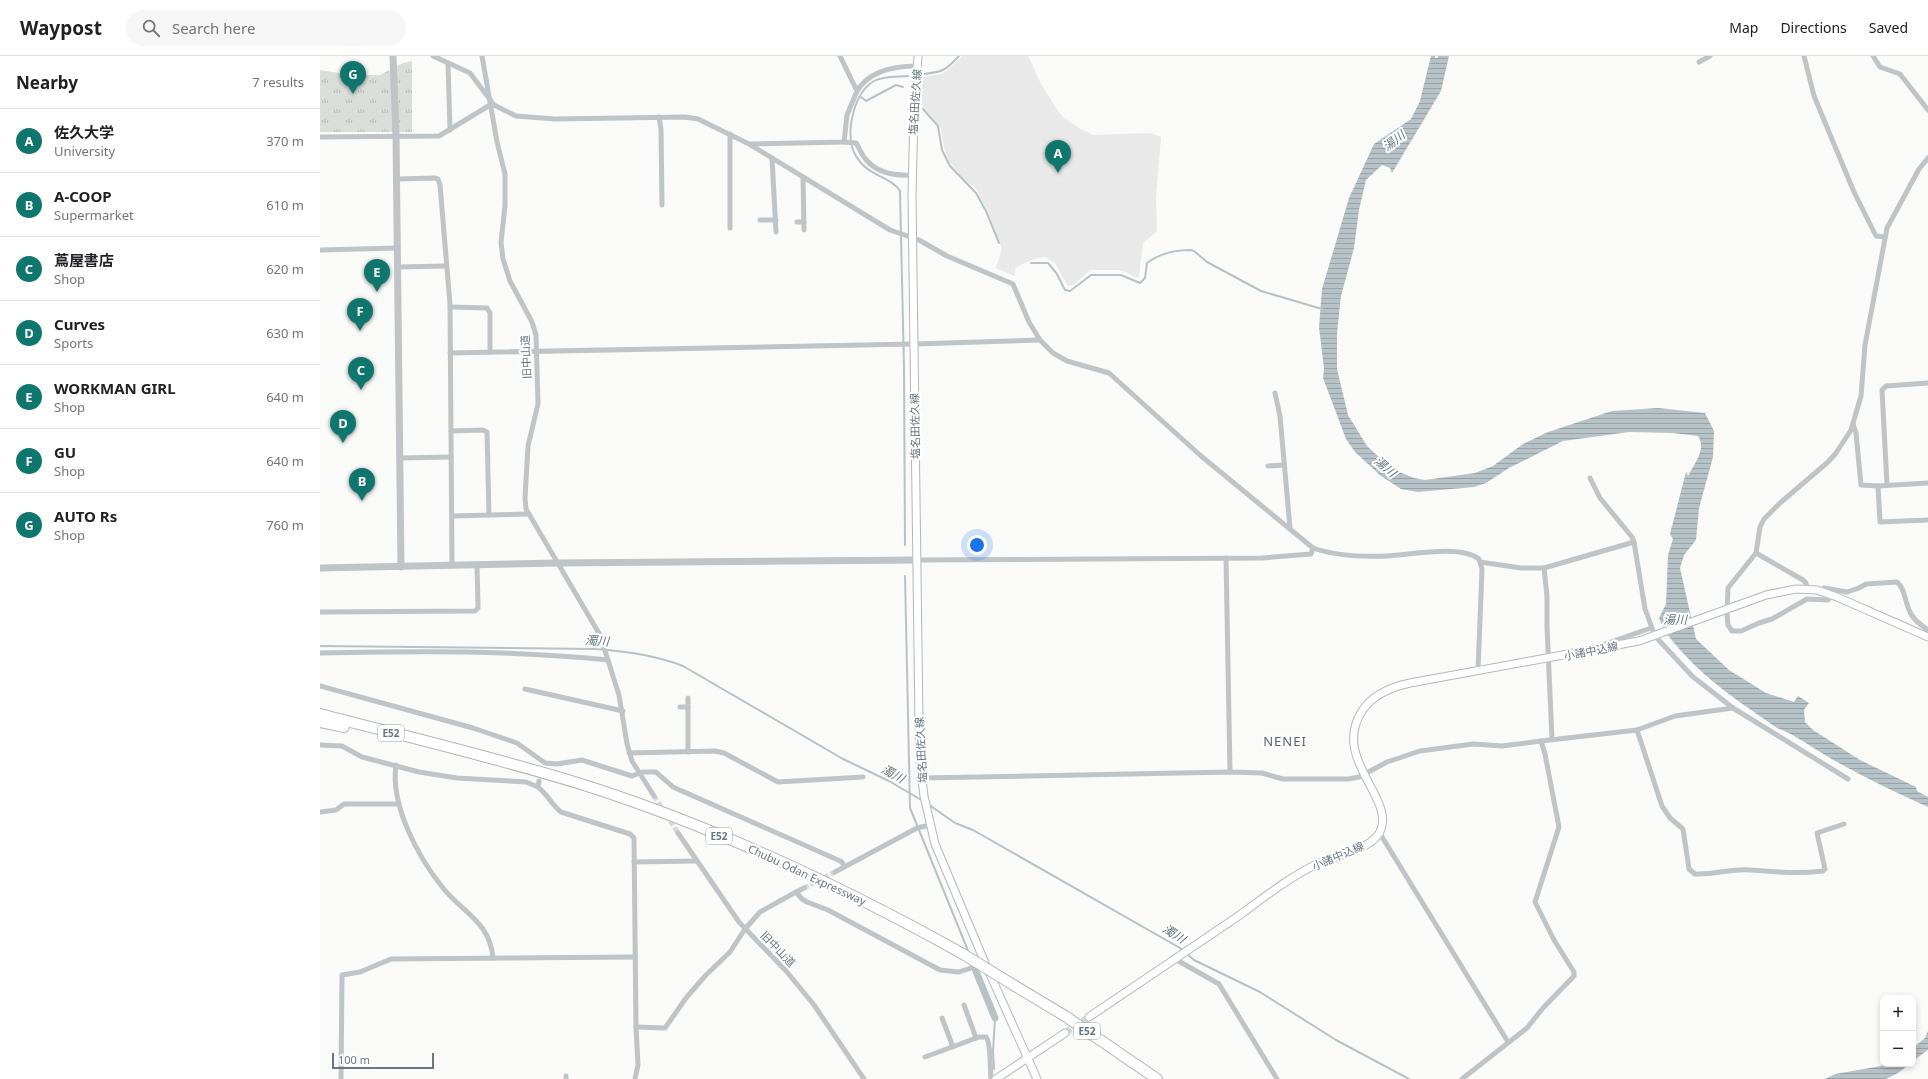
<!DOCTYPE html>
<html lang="en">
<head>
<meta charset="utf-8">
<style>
	:root { --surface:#fff; --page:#f6f6f6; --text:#202124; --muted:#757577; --line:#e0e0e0; --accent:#0f766e }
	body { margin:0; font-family:"Noto Sans","Noto Sans JP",sans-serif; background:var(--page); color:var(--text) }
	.controls { position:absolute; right:12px; bottom:12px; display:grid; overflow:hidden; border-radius:8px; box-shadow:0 2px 6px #0003 }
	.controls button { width:36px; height:36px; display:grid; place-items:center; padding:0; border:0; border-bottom:1px solid var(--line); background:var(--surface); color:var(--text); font:20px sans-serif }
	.scale { position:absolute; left:12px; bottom:10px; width:102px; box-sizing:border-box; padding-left:4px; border:2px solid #677680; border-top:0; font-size:11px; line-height:14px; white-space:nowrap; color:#677680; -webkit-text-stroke:3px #fff; paint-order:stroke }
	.you { position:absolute; left:657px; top:489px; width:14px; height:14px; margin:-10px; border:3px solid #fff; border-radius:50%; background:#1a73e8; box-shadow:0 0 0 6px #1a73e833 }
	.badge { display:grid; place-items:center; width:26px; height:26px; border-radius:50%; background:var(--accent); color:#fff; font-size:13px; font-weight:700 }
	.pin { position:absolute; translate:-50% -33px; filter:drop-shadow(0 1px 2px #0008) }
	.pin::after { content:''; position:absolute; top:21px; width:14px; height:12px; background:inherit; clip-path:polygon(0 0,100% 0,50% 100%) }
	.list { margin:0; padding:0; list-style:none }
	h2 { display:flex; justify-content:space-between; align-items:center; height:52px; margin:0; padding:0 16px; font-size:17px }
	h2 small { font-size:13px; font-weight:400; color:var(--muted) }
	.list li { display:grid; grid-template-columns:26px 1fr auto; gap:12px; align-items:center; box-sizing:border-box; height:64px; padding:0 16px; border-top:1px solid var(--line) }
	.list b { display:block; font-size:15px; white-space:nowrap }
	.list p { margin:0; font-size:13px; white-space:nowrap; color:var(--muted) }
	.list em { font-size:13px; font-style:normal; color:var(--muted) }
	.icon { flex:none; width:22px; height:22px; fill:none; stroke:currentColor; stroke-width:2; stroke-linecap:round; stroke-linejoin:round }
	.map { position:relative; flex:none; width:1608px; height:1023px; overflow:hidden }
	header { display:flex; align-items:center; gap:24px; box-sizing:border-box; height:56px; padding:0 20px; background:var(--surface); border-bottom:1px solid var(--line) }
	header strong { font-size:19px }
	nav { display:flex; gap:22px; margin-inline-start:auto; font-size:14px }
	.search { width:280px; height:36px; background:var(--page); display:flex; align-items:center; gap:10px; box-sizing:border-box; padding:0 14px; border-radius:22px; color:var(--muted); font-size:15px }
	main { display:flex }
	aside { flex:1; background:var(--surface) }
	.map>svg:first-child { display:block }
</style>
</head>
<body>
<header>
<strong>Waypost</strong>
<div class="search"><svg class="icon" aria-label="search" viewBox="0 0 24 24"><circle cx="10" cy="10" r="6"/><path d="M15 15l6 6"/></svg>Search here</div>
<nav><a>Map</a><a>Directions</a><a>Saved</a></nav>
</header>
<main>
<aside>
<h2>Nearby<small>7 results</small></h2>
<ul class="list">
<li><span class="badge">A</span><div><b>佐久大学</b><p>University</p></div><em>370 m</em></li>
<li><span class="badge">B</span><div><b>A-COOP</b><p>Supermarket</p></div><em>610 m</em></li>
<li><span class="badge">C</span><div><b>蔦屋書店</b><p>Shop</p></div><em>620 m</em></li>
<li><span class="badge">D</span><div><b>Curves</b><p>Sports</p></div><em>630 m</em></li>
<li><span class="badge">E</span><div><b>WORKMAN GIRL</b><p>Shop</p></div><em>640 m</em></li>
<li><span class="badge">F</span><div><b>GU</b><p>Shop</p></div><em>640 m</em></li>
<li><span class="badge">G</span><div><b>AUTO Rs</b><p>Shop</p></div><em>760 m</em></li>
</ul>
</aside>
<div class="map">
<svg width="1608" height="1023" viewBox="0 0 1608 1023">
	<defs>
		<pattern id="grass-tufts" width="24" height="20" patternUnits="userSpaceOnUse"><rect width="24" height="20" fill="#daded8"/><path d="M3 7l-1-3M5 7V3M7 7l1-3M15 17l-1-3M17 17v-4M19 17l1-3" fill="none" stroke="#b5b9b4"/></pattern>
		<pattern id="water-rules" width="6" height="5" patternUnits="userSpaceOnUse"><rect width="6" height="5" fill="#b7c2c6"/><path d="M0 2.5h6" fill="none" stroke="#99a2a6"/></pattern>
	</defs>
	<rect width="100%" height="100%" fill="#fafaf8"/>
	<!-- built -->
	<polygon fill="#e8e9e8" points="642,0 708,0 721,28 738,55 743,61 759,72 773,79 831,77 841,81 836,141 837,175 823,187 819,221 816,222 806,216 798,214 770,214 755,228 750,230 747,229 735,207 725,201 714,203 696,211 694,220 676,212 682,193 670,160 655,131 646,126 628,104 624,92 621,72 601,48 603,21 622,18 629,13"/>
	<!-- grass -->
	<polygon fill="url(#grass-tufts)" points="92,5 92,76 0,76 0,14 30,19 60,19 83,7"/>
	<!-- water -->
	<g fill="url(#water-rules)">
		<path d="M1111,0H1115V2H1118V0H1129L1121,35L1072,117L1070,112L1062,109L1046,124L1039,154L1034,192L1021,240L1017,277V313L1028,359L1047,390L1072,413L1094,422L1105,424L1155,417L1173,410L1203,388L1228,376L1292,355L1338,352L1385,357L1394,375L1393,401L1379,452L1376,484L1364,499L1360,512L1376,583L1409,614L1446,637L1474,646L1478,640L1489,647L1484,654L1485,666L1493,674L1540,704L1596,731L1597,735L1608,741V751C1575,736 1541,720 1510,702C1492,692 1476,679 1457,672C1423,648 1391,628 1363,597C1353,586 1344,576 1339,562L1346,548L1348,499L1353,483L1350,478L1366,416L1368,420C1374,408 1387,393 1378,380L1353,377L1309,376L1243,385L1189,412L1166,427L1154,431L1098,436L1081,433L1061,420L1035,396L1026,383L1003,322L1004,313L999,271L1002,233L1029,142L1054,88L1091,63L1100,45Z"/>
		<polygon points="1608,975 1608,994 1593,1005 1593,992 1605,982"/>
		<polygon points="1565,1008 1590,1008 1578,1017 1566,1023 1505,1023 1515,1018 1561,1010"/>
	</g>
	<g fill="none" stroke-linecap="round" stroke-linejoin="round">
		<!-- stream -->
		<g stroke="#b7c2c6" stroke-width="2">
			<path d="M604,18C623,16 626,14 639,0"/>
			<polyline points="541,41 546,45 576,29 583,31"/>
			<polyline points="603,53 618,70 622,94 630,110 656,137 666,155 679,187"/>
			<path d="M711,207H728L737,218L745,234L750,235L771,219H801L820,227L825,222L827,207C839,198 855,194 870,194L874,195L887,206L941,235L1002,253"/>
			<path d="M585,489L584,312L580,135C573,123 553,120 543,109C538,104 534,98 532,91C527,70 535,36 554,25C563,20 577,21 588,20"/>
			<polyline points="585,520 590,752 649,897"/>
			<path d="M0,590L275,593C305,595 335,599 363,610L523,703L569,725L603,745"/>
			<polyline points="608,748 635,767 653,774 860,892 874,904 940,936 1016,984 1089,1023"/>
			<polyline points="674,1013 673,995 675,962"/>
		</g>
		<!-- canal -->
		<polyline stroke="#b7c2c6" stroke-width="7" points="655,913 675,962"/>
		<!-- minor-tunnel -->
		<g stroke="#d5d9da" stroke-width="5" stroke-dasharray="5 2.5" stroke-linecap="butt">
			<polyline points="334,740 358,777"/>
			<polyline points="484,832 515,816"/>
		</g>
		<!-- secondary-tunnel -->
		<polyline stroke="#d5d9da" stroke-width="7" stroke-dasharray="7 3.5" stroke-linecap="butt" points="745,977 769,961"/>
		<!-- secondary casing -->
		<g stroke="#b2b8bc" stroke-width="9">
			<g id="secondary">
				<polyline points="598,0 594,57 592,140 599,667 600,706 604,740 615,788 665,907 717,1023"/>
				<path d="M769,961C818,928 868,894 917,861C942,843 968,822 995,809C1011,801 1048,794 1058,779C1081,745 1010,705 1042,655C1053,638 1071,631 1090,627L1319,585L1446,539L1476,533L1497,534L1517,541L1608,581"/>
				<polyline points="676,1023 745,977"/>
			</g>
		</g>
		<!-- motorway casing -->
		<g stroke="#b3b7bb" stroke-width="12">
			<g id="motorway">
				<path d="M0,658C88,681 178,702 264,729C396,771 523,831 643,898"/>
				<polyline points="0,666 24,671"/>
				<polyline points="695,930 745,960 837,1023"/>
			</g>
		</g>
		<!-- minor -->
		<g stroke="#bfc4c7" stroke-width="5">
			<path d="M113,0L150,17L174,49L196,60L235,63L365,61L378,63L429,88L570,174L599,184L627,200L693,228L709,266L720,284L733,297L747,305L789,317L881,400L993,492C1016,500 1043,501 1067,500C1091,499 1140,488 1159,503L1162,513L1158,615"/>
			<polyline points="162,0 177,86 185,118 185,150 181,186 183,203 190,225 212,266 216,279 218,348 208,390 205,442 206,453 280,579 299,639 307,688 312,705 334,740"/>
			<polyline points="1484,0 1494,40 1534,136 1556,180 1565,181"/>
			<polyline points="1553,0 1560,11 1580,18 1608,54"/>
			<polyline points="1379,6 1390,0"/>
			<polyline points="128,7 130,74"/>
			<path d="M537,35C549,15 575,10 597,10"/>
			<polyline points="339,61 341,73 342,149"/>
			<polyline points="410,78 410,172"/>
			<polyline points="0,81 119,80 170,49"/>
			<path d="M524,86L536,87C539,91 540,96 544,101C555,117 573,120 592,119"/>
			<polyline points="430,88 524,86 527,59 537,35 520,0"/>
			<polyline points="452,102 456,176"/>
			<polyline points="483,121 484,174"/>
			<polyline points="77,123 115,122 118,123 120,129 130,248 132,510"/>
			<polyline points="440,164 456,164"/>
			<polyline points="477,166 484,166"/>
			<polyline points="0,194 78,192"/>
			<polyline points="78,211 126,210"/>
			<polyline points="130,251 167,252 170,257 170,296"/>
			<polyline points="130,297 594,288 720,284"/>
			<polyline points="955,337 960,360 970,472"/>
			<polyline points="1533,368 1536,377 1541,429 1558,430 1608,427"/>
			<polyline points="131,375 163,374 167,376 169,459"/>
			<polyline points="80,402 131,401"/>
			<polyline points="948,410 964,409"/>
			<polyline points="1567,429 1562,334 1566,330 1608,327"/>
			<polyline points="1558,430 1560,466 1608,464"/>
			<polyline points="132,460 208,458"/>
			<polyline points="1314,486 1325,553 1335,580 1372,620 1413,652 1528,723"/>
			<polyline points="1436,497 1483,524 1486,527 1487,533"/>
			<polyline points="906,502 910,716"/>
			<polyline points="598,504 942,502 991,498 993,492"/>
			<polyline points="1160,506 1201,512 1224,512 1314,486 1312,481 1280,442 1270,422"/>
			<polyline points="1224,512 1227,540 1227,571 1232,683"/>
			<path d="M1502,536L1504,532L1527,536L1539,532L1546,528L1577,526C1585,532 1585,547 1590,556C1593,564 1601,569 1608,574"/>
			<polyline points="1512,539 1508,544 1487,543 1452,563 1439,567 1421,575 1412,575 1408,569 1407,558 1408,532 1436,497 1440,471 1444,463 1460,447 1508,406 1516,397 1531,374 1541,340 1545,289 1567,172 1599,113 1608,102"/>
			<polyline points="0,556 155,555 158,552 158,549 157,510"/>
			<polyline points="1280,592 1285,588 1331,572"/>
			<path d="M0,597C96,595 193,594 288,604"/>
			<polyline points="0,630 153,672 197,687 225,707 237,708 262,704 312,720 323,716 336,716 353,731 518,804 522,806 524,810"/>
			<polyline points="205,633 303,655"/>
			<polyline points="368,642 368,696"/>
			<polyline points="360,651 368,651"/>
			<path d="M1317,674L1342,750L1350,762L1363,773L1369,813L1375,818C1394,819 1413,812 1431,814C1456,816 1478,818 1503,815L1505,813L1497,777L1524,768"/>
			<polyline points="0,689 22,690 42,701 99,716 137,722 206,726 218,731 219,725"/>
			<polyline points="309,697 395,695 404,697 458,726 543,721"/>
			<path d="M76,709C70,749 98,801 123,832C143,857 170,866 173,902"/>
			<polyline points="602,722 910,716 942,717 963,723 1028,723 1039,721 1067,706 1100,695 1153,688 1182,690 1221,685"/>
			<path d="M218,731C227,738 232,749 241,756L310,778L314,782L316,971L318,1009L315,1023"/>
			<polyline points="0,756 16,754 24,748 79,748"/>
			<polyline points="1059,776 1188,986"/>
			<polyline points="358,777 419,866 467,916 494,949 544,1023"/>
			<polyline points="314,806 376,805"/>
			<polyline points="515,816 597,772 610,769"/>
			<polyline points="476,836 484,832"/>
			<polyline points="855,903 899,928 957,1023"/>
			<polyline points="644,949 656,982"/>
			<polyline points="622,962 633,991"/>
			<polyline points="316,971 345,972 366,942 386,919 410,896 425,873 440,856 476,836 482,843 487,846 508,854 620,914 639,916 660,909"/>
			<path d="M605,1001L659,981H666C671,986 670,1014 671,1023"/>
			<polyline points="246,1020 246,1023"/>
			<polyline points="21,1023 22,919 40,916 71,903 315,901"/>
			<polyline points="1142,1023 1207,972 1223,952 1254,920 1254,916 1234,884 1215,846 1239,771 1225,698 1221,685 1317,674 1355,660 1413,652"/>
		</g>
		<!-- tertiary -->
		<g stroke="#bfc4c7" stroke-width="7">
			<polyline points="73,0 76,80 81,511"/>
			<polyline points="0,512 239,507 598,504"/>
		</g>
		<!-- secondary -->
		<use href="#secondary" stroke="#fff" stroke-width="7"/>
		<!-- motorway -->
		<use href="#motorway" stroke="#fff" stroke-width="10"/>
		<!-- motorway-bridge casing -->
		<g stroke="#b3b7bb" stroke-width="12" stroke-linecap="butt">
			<polyline id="motorway-bridge" points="643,898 695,930"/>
		</g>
		<!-- motorway-bridge -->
		<use href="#motorway-bridge" stroke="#fff" stroke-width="10"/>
	</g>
	<g text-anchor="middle" stroke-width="4" stroke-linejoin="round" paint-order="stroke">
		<!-- shield labels -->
		<g fill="#fff" stroke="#959fa6" stroke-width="1">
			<rect x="58" y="669" width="26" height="16" rx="3"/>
			<rect x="386" y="772" width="26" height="16" rx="3"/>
			<rect x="754" y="967" width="26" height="16" rx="3"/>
		</g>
		<g font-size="10" font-weight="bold" fill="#677680">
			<text x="71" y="681">E52</text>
			<text x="399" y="784">E52</text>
			<text x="767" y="979">E52</text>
		</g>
		<!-- street labels -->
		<g font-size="11" fill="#677680" stroke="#fff">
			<text transform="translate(595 46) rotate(-86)" y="4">塩名田佐久線</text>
			<text transform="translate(206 301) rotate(-93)" y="4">旧中山道</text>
			<text transform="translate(595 370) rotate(-91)" y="4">塩名田佐久線</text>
			<text transform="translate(1271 595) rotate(-11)" y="4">小諸中込線</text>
			<text transform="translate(601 694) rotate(-93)" y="4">塩名田佐久線</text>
			<text transform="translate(1018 800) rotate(-23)" y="4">小諸中込線</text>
			<text transform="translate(487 819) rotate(25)" y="4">Chubu Odan Expressway</text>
			<text transform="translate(458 893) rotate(46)" y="4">旧中山道</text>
		</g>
		<!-- water labels -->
		<g font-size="12" font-style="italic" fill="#627479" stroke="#fff">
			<text transform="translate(1074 85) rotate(-38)" y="4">湯川</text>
			<text transform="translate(1065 411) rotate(40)" y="4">湯川</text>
			<text x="1355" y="568">湯川</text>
			<text transform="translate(277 585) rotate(4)" y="4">濁川</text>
			<text transform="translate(573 718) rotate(29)" y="4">濁川</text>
			<text transform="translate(854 878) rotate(32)" y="4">濁川</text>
		</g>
		<!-- quarter labels -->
		<g font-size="13" letter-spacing="1" fill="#59646c" stroke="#fff">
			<text x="965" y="690">NENEI</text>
		</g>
	</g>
</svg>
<div class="controls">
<button>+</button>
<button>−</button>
</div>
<div class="scale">100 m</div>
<div class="you"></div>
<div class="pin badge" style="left:738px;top:117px">A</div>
<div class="pin badge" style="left:42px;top:445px">B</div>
<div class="pin badge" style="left:41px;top:334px">C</div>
<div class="pin badge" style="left:23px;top:387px">D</div>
<div class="pin badge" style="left:57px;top:236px">E</div>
<div class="pin badge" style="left:40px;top:275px">F</div>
<div class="pin badge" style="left:33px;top:38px">G</div>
</div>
</main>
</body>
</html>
